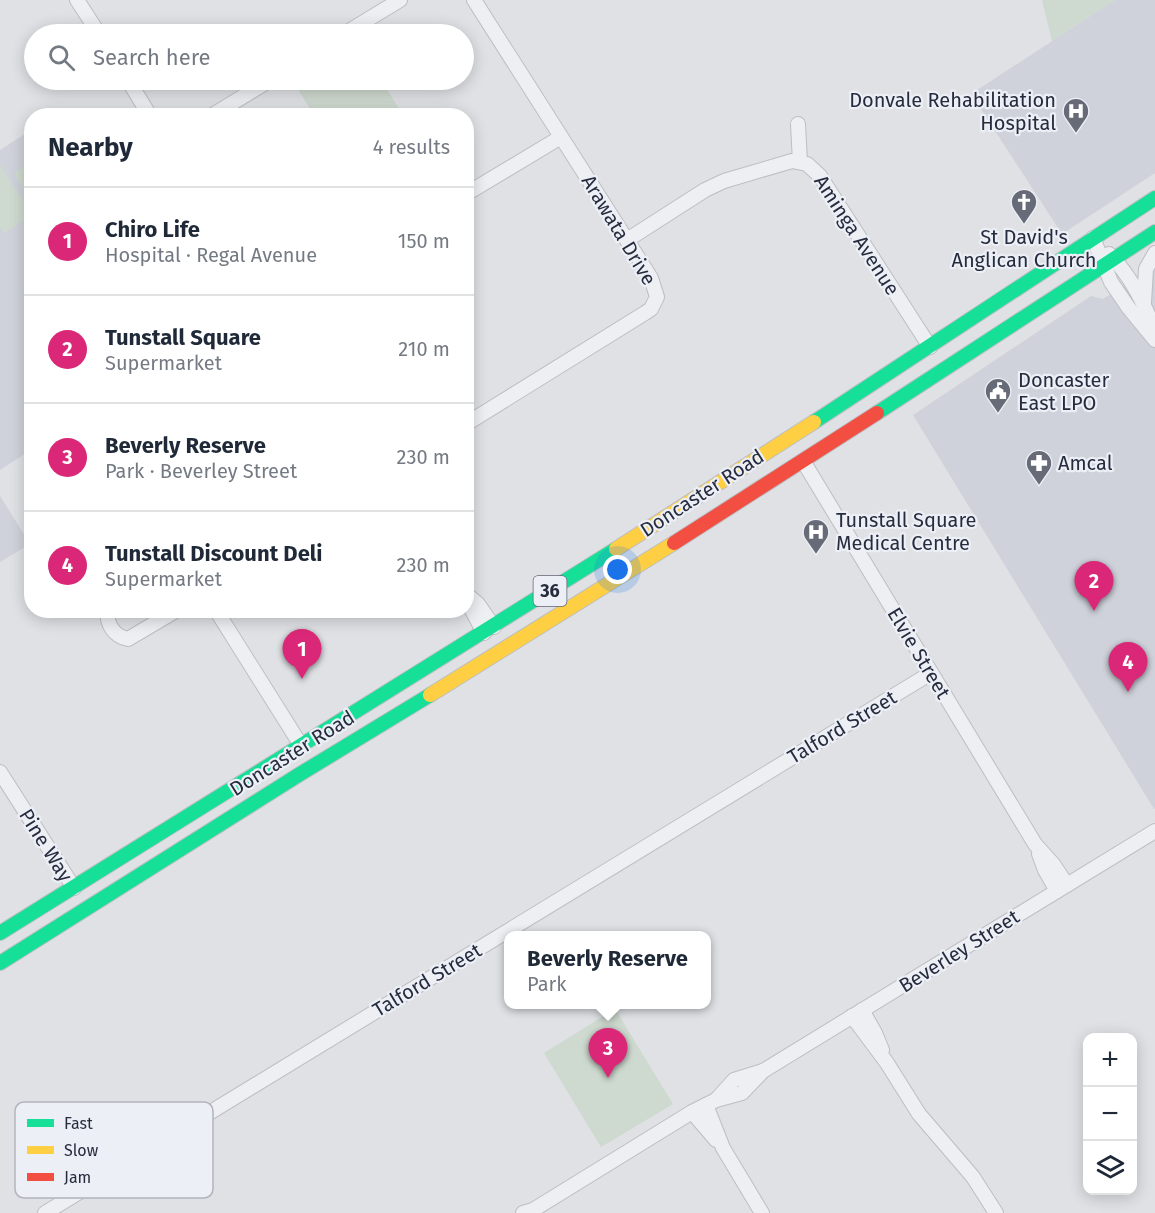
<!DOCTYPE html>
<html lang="en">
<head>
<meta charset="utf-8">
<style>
	:root { --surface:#fff; --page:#f2f2f3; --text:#1f2937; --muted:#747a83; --line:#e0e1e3; --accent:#db2777 }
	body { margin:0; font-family:"Fira Sans",sans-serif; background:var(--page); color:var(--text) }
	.controls { position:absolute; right:18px; bottom:18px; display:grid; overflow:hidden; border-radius:12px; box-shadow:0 3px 15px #0003 }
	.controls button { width:54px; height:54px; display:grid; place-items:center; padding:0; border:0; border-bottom:2px solid var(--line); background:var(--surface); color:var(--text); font:30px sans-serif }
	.you { position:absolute; left:618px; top:570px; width:21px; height:21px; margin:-15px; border:4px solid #fff; border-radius:50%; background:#1a73e8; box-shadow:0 0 0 9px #1a73e833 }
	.badge { display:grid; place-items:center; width:39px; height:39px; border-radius:50%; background:var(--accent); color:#fff; font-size:20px; font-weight:700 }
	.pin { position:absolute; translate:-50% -50px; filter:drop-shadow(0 2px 3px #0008) }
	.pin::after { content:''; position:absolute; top:32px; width:21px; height:18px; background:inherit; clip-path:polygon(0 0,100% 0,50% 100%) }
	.popup { position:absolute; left:504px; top:931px; width:207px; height:78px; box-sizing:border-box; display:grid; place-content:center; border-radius:12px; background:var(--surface); filter:drop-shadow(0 2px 4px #0005); font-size:20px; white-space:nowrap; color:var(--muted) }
	.popup b { font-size:22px; color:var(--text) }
	.popup::after { content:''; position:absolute; left:50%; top:100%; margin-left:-12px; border:12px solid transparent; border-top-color:var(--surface) }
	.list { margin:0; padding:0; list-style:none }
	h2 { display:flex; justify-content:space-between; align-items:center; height:78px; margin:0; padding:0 24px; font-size:26px }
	h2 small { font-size:20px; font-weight:400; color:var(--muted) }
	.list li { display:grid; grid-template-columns:39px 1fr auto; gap:18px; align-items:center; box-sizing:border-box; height:108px; padding:0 24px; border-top:2px solid var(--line) }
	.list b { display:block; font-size:22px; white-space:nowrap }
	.list p { margin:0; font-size:20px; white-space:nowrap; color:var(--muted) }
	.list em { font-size:20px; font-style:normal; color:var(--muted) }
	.icon { flex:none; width:33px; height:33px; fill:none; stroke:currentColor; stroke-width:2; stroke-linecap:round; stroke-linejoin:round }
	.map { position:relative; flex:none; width:1155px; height:1213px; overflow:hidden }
	.search { position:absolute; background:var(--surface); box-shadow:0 3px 15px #0003; left:24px; top:24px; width:450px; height:66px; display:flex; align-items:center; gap:15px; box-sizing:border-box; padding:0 21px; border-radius:33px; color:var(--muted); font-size:22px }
	.panel { position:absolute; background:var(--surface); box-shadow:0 3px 15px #0003; left:24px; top:108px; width:450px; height:510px; border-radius:24px }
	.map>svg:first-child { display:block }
</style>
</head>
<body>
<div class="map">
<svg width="1155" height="1213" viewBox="0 0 1155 1213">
	<rect width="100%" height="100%" fill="#dfe1e5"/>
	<!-- built -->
	<g fill="#cfd2da">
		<polygon points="1115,0 1155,0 1155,173 1062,234 971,94"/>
		<polygon points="31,130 31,450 0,470 0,150"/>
		<polygon points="1155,266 1155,808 1154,809 913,415 1091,296 1103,299"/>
		<polygon points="0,496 30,544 0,562"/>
	</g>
	<!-- green -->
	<g fill="#ced9cf">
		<polygon points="1042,0 1115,0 1052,41"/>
		<polygon points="300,80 381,80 403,115 314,115 294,83"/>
		<polygon points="31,162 31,201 14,173"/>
		<polygon points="0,164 31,214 31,216 4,233 0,227"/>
		<polygon points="615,1009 673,1104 601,1147 544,1053"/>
	</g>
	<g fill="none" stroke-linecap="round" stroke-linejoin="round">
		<!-- street casing -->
		<g stroke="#bcbec2" stroke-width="16">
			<g id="street">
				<polyline points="77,0 99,34"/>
				<polyline points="344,34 400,0"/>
				<polyline points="128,80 150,116"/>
				<polyline points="211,116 270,80"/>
				<polyline points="798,124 800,162"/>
				<polyline points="466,194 561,137"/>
				<polyline points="1093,238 1111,282 1128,307 1155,340"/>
				<polyline points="627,240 705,190 724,181 792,161 807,164 820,176 930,347"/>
				<path d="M1109,254C1131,276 1144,303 1155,331"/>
				<polyline points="1144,302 1146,269 1155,253"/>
				<polyline points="466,424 645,313 651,309 657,297 651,278 474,0"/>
				<polyline points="803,461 1035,844 1053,864 1067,885"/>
				<polyline points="466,594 478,604 494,627"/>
				<polyline points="466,599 484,633"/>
				<path d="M107,610C107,624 113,636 128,639L177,610"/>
				<polyline points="216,610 302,747"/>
				<polyline points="0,772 74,888"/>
				<polyline points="1039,854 1045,870 1057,891"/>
				<polyline points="862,1010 875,1033 882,1050"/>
				<polyline points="852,1016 887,1063 919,1114 973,1177 996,1213"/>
				<polyline points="716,1100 734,1080 763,1071"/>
				<polyline points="706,1105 723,1148 762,1213"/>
				<polyline points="692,1112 716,1140"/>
				<polyline points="45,1213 931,673"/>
				<polyline points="523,1213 533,1210 692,1112 716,1100 742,1093 763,1071 1155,831"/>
			</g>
		</g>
		<!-- fast casing -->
		<g stroke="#bbbec3" stroke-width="16">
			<g id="fast">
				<polyline points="877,413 1155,232"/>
				<polyline points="814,422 1155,198"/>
				<polyline points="0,933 616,549"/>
				<polyline points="0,963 300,774 430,695"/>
			</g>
		</g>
		<!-- slow casing -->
		<g stroke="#bbbec3" stroke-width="16">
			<g id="slow">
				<polyline points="616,549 814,422"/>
				<polyline points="430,695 674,543"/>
			</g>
		</g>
		<!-- jam casing -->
		<g stroke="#bbbec3" stroke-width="16">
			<polyline id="jam" points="674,543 877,413"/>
		</g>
		<!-- street -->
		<use href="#street" stroke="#eeeff2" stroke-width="14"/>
		<!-- fast -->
		<use href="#fast" stroke="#16e098" stroke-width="14"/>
		<!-- slow -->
		<use href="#slow" stroke="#ffcf43" stroke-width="14"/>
		<!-- jam -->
		<use href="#jam" stroke="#f24e42" stroke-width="14"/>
	</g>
	<!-- icons -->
	<defs>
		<g id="hospital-pin" transform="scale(1.35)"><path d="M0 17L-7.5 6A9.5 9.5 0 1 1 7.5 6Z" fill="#676b78" stroke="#eceff5"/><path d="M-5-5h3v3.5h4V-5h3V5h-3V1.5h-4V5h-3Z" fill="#fff"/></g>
		<g id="church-pin" transform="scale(1.35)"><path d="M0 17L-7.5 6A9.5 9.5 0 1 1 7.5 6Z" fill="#676b78" stroke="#eceff5"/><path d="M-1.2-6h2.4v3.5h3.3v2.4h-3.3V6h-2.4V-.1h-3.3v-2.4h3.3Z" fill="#fff"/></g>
		<g id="civic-pin" transform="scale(1.35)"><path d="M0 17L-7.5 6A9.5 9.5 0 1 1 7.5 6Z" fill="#676b78" stroke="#eceff5"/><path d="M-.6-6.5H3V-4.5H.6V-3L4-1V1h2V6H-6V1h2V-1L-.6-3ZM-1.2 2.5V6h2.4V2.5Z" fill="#fff"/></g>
		<g id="pharmacy-pin" transform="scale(1.35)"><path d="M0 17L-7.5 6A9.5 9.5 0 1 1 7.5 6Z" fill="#676b78" stroke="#eceff5"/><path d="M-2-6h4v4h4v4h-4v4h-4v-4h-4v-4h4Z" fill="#fff"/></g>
	</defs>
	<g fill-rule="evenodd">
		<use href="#hospital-pin" x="1076" y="111"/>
		<use href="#church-pin" x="1024" y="202"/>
		<use href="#civic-pin" x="998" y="391"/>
		<use href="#pharmacy-pin" x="1039" y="463"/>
		<use href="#hospital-pin" x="816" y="532"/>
	</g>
	<g text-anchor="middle" stroke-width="4.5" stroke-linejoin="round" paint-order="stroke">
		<!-- shield labels -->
		<rect fill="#eceff5" stroke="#616675" stroke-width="1.5" x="533.5" y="576" width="33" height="30" rx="4.5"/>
		<g font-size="18" font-weight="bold" fill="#262c3e">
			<text x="550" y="597">36</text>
		</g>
		<!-- poi labels -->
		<g font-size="20" fill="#262c3e" stroke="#eceff5" text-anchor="start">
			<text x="1056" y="107" text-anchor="end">Donvale Rehabilitation<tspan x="1056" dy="23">Hospital</tspan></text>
			<text x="1024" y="244" text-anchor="middle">St David's<tspan x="1024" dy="23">Anglican Church</tspan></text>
			<text x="1018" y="387">Doncaster<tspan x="1018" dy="23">East LPO</tspan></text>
			<text x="1058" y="470">Amcal</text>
			<text x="836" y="527">Tunstall Square<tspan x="836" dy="23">Medical Centre</tspan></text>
		</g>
		<!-- street labels -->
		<g font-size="20" fill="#262c3e" stroke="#eceff5">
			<text transform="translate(619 230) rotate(59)" y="7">Arawata Drive</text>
			<text transform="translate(857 235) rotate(57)" y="7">Aminga Avenue</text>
			<text transform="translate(702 493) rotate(-33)" y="7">Doncaster Road</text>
			<text transform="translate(919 653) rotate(59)" y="7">Elvie Street</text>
			<text transform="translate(842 727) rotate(-31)" y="7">Talford Street</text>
			<text transform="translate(292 753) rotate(-32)" y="7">Doncaster Road</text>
			<text transform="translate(46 845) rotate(58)" y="7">Pine Way</text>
			<text transform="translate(959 951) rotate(-32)" y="7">Beverley Street</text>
			<text transform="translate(427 980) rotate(-31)" y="7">Talford Street</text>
		</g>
	</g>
	<!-- legend -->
	<rect x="15" y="1102" width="198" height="96" rx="9" fill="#eceff5" stroke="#b1b4be" stroke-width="1.5"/>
	<rect x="27" y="1119" width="27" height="8" fill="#16e098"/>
	<rect x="27" y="1146" width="27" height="8" fill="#ffcf43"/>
	<rect x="27" y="1173" width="27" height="8" fill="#f24e42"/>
	<g font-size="16" fill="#262c3e">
		<text x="64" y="1129">Fast</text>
		<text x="64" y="1156">Slow</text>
		<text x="64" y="1183">Jam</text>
	</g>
</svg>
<div class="controls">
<button>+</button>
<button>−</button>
<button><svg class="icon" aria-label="layers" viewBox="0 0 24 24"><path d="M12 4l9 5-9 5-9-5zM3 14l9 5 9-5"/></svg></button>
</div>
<div class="you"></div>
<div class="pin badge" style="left:302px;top:679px">1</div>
<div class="pin badge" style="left:1094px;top:611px">2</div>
<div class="pin badge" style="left:608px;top:1078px">3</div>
<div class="popup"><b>Beverly Reserve</b>Park</div>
<div class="pin badge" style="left:1128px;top:692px">4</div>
<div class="search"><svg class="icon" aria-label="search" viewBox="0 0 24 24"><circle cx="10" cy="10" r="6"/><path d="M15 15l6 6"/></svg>Search here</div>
<section class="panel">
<h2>Nearby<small>4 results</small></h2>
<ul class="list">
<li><span class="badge">1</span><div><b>Chiro Life</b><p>Hospital · Regal Avenue</p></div><em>150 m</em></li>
<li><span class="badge">2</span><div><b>Tunstall Square</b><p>Supermarket</p></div><em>210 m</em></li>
<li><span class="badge">3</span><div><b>Beverly Reserve</b><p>Park · Beverley Street</p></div><em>230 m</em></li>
<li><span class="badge">4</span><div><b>Tunstall Discount Deli</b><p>Supermarket</p></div><em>230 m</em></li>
</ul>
</section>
</div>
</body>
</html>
